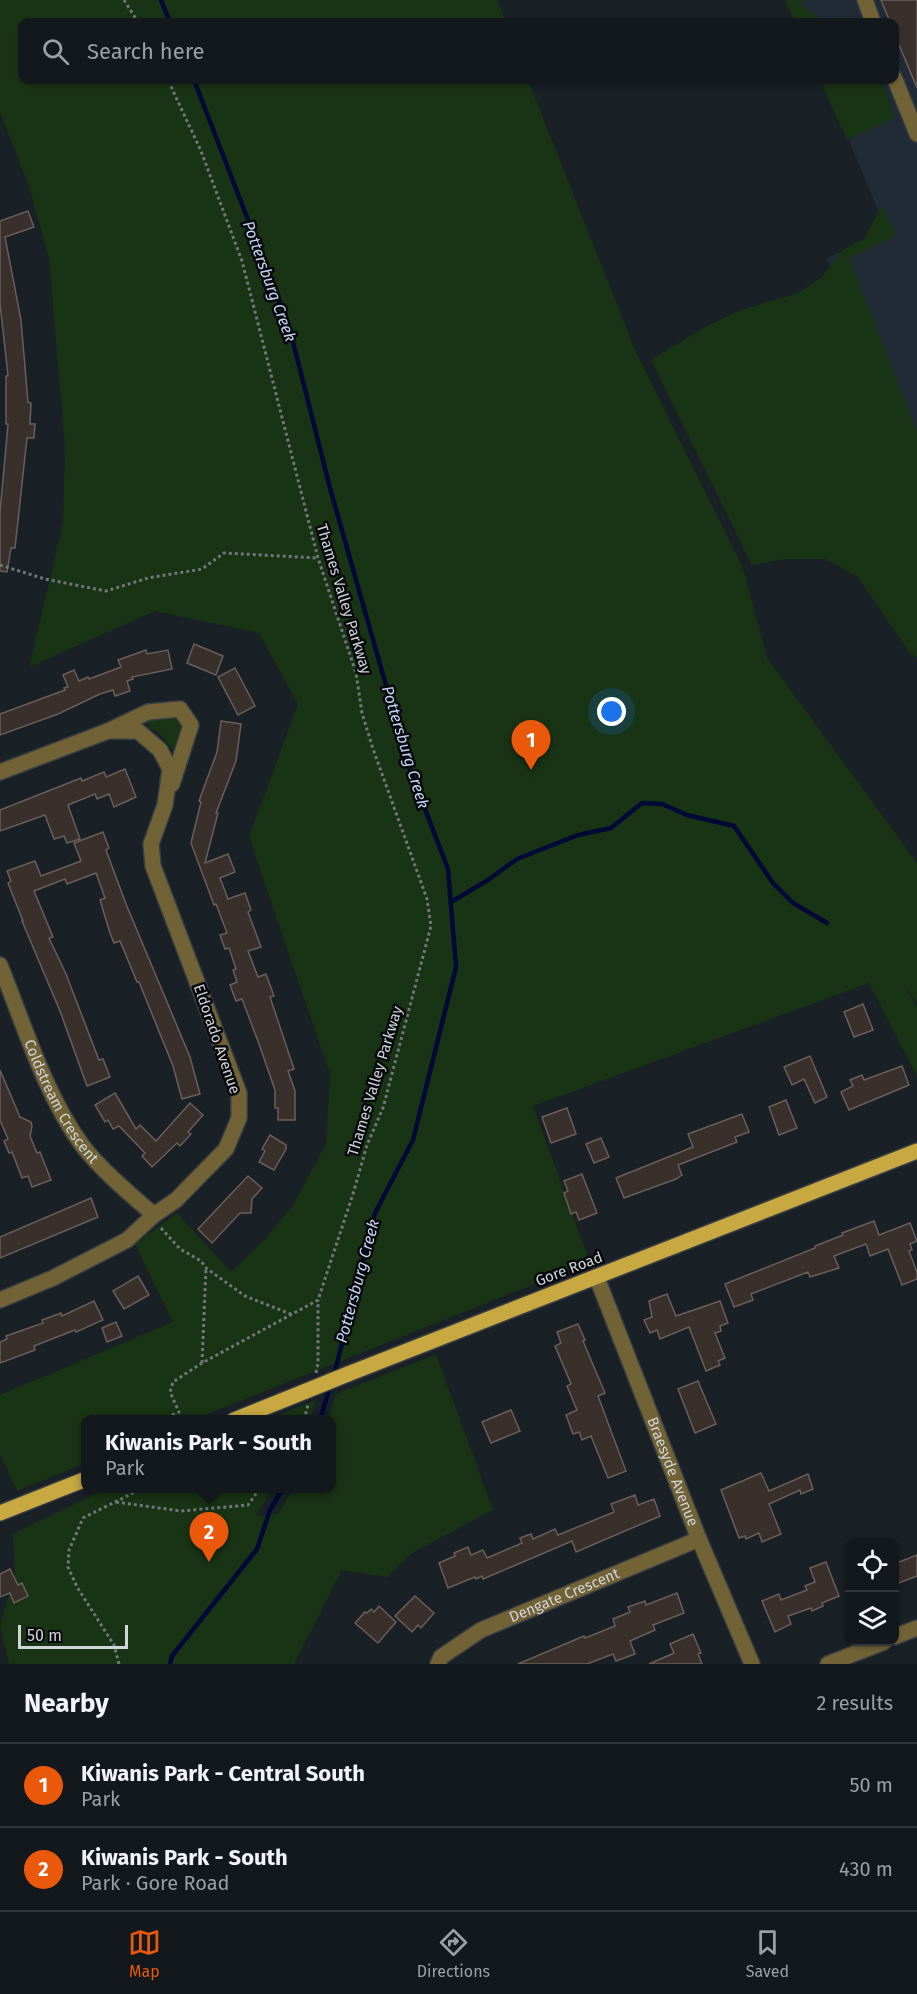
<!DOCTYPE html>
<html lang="en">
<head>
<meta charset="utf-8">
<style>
	:root { --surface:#13181c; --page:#202529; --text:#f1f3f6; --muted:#9da0a3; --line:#32373b; --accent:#ea580c }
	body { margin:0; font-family:"Fira Sans",sans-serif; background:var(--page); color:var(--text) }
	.controls { position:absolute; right:18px; bottom:18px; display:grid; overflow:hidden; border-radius:12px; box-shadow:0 2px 4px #0004 }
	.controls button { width:54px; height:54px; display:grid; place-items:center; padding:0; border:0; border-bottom:2px solid var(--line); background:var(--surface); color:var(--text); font:30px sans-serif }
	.scale { position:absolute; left:18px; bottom:15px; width:110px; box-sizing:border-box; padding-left:6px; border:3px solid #d0d5d9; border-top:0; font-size:16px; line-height:21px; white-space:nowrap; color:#d0d5d9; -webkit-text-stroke:4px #07090c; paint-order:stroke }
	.you { position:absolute; left:612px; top:712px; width:21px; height:21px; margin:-15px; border:4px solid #fff; border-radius:50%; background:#1a73e8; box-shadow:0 0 0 9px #1a73e833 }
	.badge { display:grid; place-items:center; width:39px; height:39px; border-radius:50%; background:var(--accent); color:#fff; font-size:20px; font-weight:700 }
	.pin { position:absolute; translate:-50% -50px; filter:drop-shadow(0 2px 3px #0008) }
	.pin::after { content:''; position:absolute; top:32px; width:21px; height:18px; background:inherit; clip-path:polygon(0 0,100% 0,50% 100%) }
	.popup { position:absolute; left:81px; top:1415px; width:255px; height:78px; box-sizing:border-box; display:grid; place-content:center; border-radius:12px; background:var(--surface); filter:drop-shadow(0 2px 4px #0005); font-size:20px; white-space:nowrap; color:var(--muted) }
	.popup b { font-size:22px; color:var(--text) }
	.popup::after { content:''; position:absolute; left:50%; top:100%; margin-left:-12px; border:12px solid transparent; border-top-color:var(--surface) }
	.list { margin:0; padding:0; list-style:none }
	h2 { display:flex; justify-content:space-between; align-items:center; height:78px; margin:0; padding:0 24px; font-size:26px }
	h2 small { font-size:20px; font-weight:400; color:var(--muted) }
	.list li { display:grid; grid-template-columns:39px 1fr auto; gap:18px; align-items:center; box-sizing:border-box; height:84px; padding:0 24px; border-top:2px solid var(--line) }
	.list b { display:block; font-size:22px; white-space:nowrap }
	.list p { margin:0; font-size:20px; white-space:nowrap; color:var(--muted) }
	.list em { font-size:20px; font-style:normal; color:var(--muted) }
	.icon { flex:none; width:33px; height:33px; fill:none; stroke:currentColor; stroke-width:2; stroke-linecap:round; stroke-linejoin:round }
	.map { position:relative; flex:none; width:917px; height:1664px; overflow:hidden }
	.search { position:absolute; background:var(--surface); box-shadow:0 2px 4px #0004; left:18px; right:18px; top:18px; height:66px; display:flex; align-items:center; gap:15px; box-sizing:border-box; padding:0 21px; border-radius:12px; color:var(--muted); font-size:22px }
	.sheet { height:246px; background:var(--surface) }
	nav { display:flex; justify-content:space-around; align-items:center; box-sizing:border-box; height:84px; border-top:2px solid var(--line); background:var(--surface); font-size:16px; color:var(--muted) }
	nav a { display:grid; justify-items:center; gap:3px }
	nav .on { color:var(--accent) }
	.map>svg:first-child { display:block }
</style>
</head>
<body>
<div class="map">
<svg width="917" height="1664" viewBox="0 0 917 1664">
	<rect width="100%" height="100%" fill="#192026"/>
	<!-- built -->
	<polygon fill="#202b35" points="791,0 917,0 917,487 827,258 886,230 824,80 894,80 894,22 801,22"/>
	<!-- green -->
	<g fill="#193414">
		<polygon points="0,0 497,0 506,22 22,22 22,80 528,80 635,350 743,568 767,658 917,863 917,1003 904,985 917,1007 917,1076 869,983 533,1106 590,1262 195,1419 86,1420 86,1463 17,1491 0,1454 0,1395 173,1322 135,1244 177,1213 231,1272 264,1240 293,1205 326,1144 330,1074 249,837 298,704 259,633 155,611 29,667 63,524 65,446 49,259 29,186 0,112"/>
		<polygon points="785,0 801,0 802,5 825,22 795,22"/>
		<polygon points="820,80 881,80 895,117 847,140"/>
		<polygon points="881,206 897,235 849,258 917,432 917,658 910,653 857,576 825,559 786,559 752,565 651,360 705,327 741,310 798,293 822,277 843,250 865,238"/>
		<polygon points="169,712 179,717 183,726 178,748 174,751 159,733 149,728 148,722 149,717"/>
		<polygon points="436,1354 493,1510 412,1553 387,1577 342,1570 294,1664 9,1664 0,1625 15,1575 13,1534 105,1489 273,1489 256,1516 278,1514 293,1489 332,1488 332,1420 328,1419 336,1394"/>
		<polygon points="316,1400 310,1419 268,1419"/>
	</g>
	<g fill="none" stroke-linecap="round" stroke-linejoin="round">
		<!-- stream -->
		<g stroke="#000935" stroke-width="4.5">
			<polyline points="161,0 170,22"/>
			<polyline points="194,80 289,326 330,488 410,770 448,869 456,967 413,1140 375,1213 334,1375"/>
			<polyline points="451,902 488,880 517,859 578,835 611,828 642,803 662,804 687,815 734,826 773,883 793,903 827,923"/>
			<polyline points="320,1420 330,1386"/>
			<polyline points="170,1664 172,1656 257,1549 270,1510 283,1488"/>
		</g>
	</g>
	<!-- building -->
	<g fill="#39302c" stroke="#695e5a" stroke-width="1.5">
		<polygon points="881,0 917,0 917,88 894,33 894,22 890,22"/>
		<polygon points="28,211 34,227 5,237 21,320 28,402 31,403 30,424 35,424 34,438 27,438 15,548 11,548 7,572 0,571 0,512 8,424 6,424 6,376 8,376 0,303 0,221"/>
		<polygon points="194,644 223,656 216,675 187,663"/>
		<polygon points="146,650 147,654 168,650 172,669 132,677 133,679 127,681 130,691 115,696 113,690 100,694 58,714 0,735 0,714 65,690 64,688 68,687 63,675 74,670 79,681 88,677 89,679 121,667 118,660"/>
		<polygon points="235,668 255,706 238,715 218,677"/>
		<polygon points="221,721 241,724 236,761 216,813 218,813 205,863 228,854 235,872 220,878 228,899 245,893 251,910 248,912 261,947 248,951 258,977 266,974 274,996 270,997 294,1069 288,1071 295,1091 295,1120 278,1120 278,1108 275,1108 275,1090 259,1044 242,999 236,1001 230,985 237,982 233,970 236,969 229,948 225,949 220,935 227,933 216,904 214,905 191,843 201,802 199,801 217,752"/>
		<polygon points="125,769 136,797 114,807 109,794 97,799 95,794 68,805 80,839 67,843 64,836 54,839 45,815 0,831 0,810 81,778 82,781 104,772 106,777"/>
		<polygon points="103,832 109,848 106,850 126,904 190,1057 200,1094 182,1099 173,1066 139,982 137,982 120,941 114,943 110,933 100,900 105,898 96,873 67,884 65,879 34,891 53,937 49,938 66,974 99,1060 103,1059 110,1077 87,1086 60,1011 22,921 23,921 8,883 11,881 7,871 35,861 41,876 81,861 74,843"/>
		<polygon points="863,1004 873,1030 854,1037 844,1012"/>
		<polygon points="810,1056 827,1097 815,1103 804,1079 792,1085 784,1067"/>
		<polygon points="902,1066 909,1085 849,1110 841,1092 853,1086 850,1080 862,1075 864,1080"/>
		<polygon points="0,1070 20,1117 31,1122 32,1126 30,1136 37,1153 40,1152 51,1180 32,1187 28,1176 22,1178 12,1152 9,1153 4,1141 8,1139 0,1120"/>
		<polygon points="115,1093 136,1129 140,1125 156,1141 190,1103 203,1115 188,1132 191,1134 180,1146 177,1143 152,1167 142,1156 145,1153 119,1126 113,1129 108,1120 105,1122 95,1105"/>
		<polygon points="786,1100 797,1128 779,1135 769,1107"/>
		<polygon points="567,1108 576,1134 551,1143 542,1117"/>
		<polygon points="742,1114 749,1132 735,1137 737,1142 678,1165 682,1175 676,1179 624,1198 616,1178 693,1147 688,1134"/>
		<polygon points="270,1135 286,1145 286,1149 274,1170 259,1162 265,1151 262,1149"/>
		<polygon points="601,1138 609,1157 594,1163 586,1144"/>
		<polygon points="582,1174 597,1213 579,1220 576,1212 571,1214 564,1193 568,1191 564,1181"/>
		<polygon points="248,1176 262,1188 252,1199 251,1213 240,1213 212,1243 198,1229"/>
		<polygon points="91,1198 98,1217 0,1258 0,1237"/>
		<polygon points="874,1221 879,1235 910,1223 917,1241 910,1244 912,1250 909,1251 917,1272 917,1279 902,1285 888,1249 870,1256 866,1244 834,1256 839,1268 810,1277 808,1272 751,1294 753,1300 734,1307 725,1284 815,1248 815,1246 843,1235 842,1233"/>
		<polygon points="138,1276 149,1295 124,1309 113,1291"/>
		<polygon points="667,1294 676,1316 720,1301 728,1323 720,1326 721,1331 715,1333 725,1358 718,1361 720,1365 706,1371 689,1327 660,1339 657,1330 650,1333 644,1320 652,1317 649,1301"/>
		<polygon points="94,1301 103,1320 76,1332 75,1330 34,1346 35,1350 0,1363 0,1342 7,1339 6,1336 43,1323 42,1320 61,1313 62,1316"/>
		<polygon points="116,1322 122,1336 107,1342 102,1328"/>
		<polygon points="578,1324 585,1340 583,1341 605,1393 598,1396 626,1471 608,1478 591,1436 582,1440 579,1432 573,1434 566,1415 577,1410 567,1386 571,1384 555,1346 561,1343 557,1332"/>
		<polygon points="698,1381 716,1424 695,1433 678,1389"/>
		<polygon points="511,1410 520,1431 491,1443 482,1422"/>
		<polygon points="761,1473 769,1491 808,1474 813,1489 801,1494 800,1490 769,1504 781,1534 762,1542 759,1533 746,1539 745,1536 739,1538 721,1490"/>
		<polygon points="635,1495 638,1505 654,1499 660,1516 576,1552 572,1541 483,1579 482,1576 476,1579 475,1577 448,1588 439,1563 455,1556 454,1553 468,1547 471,1555 483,1550 487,1558 522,1543 520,1538 531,1534 533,1539 555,1529 558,1535 614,1512 611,1504"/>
		<polygon points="917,1555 917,1576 894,1585 894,1564"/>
		<polygon points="826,1562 839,1596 822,1603 823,1606 812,1611 811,1608 788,1616 791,1624 775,1632 762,1601 779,1594 781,1600 807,1590 805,1586 815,1582 810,1568"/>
		<polygon points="10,1569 18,1585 22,1583 28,1596 14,1603 10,1593 0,1597 0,1574"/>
		<polygon points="677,1593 684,1613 653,1625 655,1630 630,1641 635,1654 616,1661 613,1654 587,1664 518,1664 584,1636 585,1638 615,1626 613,1619 630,1612 628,1607 645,1601 646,1605"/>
		<polygon points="415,1596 434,1613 421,1628 418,1625 412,1632 395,1616"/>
		<polygon points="379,1606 396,1622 378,1643 355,1623 365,1612 367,1613 371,1609 374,1612"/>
		<polygon points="693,1634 701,1653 698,1654 702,1664 649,1664 674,1653 670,1644"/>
	</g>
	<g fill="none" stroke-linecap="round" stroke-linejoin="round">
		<!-- minor casing -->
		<g stroke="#363d43" stroke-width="18">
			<g id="minor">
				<polyline points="865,0 873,22"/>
				<polyline points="894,77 917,134"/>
				<polyline points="0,772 108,731 148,712 180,709 191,725 172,784"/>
				<path id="s1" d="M0,965C23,1022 45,1095 82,1145C101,1170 130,1194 154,1215"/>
				<path id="s2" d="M597,1278L699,1539L752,1664"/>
				<polyline points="0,1300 53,1278 127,1240 154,1215 176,1200 226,1149 239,1118 239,1093 153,866 151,844 165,805 170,769 160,750 138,731 108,731"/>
				<polyline points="894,1637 917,1628"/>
				<path id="s3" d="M438,1664L441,1657L481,1630L699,1539"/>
				<polyline points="828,1664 884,1642"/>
			</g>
		</g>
		<!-- major casing -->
		<g stroke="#363d43" stroke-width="18">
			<g id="major">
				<polyline points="348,1374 917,1151"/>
				<polyline points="234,1420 306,1391"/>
				<polyline points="0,1513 86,1479"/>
			</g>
		</g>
		<!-- path -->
		<g stroke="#70767b" stroke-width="3" stroke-dasharray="3 3" stroke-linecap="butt">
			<polyline points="124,0 138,22"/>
			<polyline points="0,565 45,579 106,591 148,578 202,569 224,553 318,558"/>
			<polyline points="161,1228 180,1249 201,1261 206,1268 245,1296 293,1315"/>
			<polyline points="202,1363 206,1268"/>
			<polyline points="316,1373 318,1363 318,1300"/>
			<polyline points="161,1420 179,1412 170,1392 173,1382 202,1363 318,1300 353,1194 367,1145 383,1108 431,926 427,899 373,749 362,713 356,673 318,558 242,261 201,151 168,80"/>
			<polyline points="304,1420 308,1405"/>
			<polyline points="116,1502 181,1511 248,1505 260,1488"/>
			<polyline points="119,1664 114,1645 77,1587 68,1567 69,1550 83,1518 143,1488"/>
		</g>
		<!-- minor -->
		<use href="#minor" stroke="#726336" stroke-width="15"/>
		<!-- major -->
		<use href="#major" stroke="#c7a841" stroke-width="15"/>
		<!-- major-bridge casing -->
		<g stroke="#363d43" stroke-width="18" stroke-linecap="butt">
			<polyline id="major-bridge" points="306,1391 348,1374"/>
		</g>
		<!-- major-bridge -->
		<use href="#major-bridge" stroke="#c7a841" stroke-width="15"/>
	</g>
	<g text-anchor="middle" stroke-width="5" stroke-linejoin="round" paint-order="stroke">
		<!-- street labels -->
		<g font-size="15" fill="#d0d5d9" stroke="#07090c">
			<text transform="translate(344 599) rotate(73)" y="5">Thames Valley Parkway</text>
			<text transform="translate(217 1039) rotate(71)" y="5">Eldorado Avenue</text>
			<text transform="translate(375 1081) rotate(-73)" y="5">Thames Valley Parkway</text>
			<text dy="5" stroke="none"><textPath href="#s1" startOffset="150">Coldstream Crescent</textPath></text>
			<text transform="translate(569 1269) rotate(-21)" y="5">Gore Road</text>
			<text dy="5" stroke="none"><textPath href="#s2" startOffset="208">Braesyde Avenue</textPath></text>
			<text dy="5" stroke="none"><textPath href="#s3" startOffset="146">Dengate Crescent</textPath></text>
		</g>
		<!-- water labels -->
		<g font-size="16" font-style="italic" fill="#c4d5f4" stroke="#07090c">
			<text transform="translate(270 281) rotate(70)" y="6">Pottersburg Creek</text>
			<text transform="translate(406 747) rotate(73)" y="6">Pottersburg Creek</text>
			<text transform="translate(357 1281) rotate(-75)" y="6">Pottersburg Creek</text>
		</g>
	</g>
</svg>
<div class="controls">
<button><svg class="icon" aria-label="locate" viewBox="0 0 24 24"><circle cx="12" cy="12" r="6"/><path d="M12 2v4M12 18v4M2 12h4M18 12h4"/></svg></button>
<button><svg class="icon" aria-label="layers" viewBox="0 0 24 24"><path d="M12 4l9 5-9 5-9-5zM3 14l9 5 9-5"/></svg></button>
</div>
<div class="scale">50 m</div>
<div class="you"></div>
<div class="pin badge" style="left:531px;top:770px">1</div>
<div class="pin badge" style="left:209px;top:1562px">2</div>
<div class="popup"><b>Kiwanis Park - South</b>Park</div>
<div class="search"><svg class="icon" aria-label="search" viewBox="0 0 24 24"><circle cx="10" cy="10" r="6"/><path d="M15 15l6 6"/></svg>Search here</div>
</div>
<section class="sheet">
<h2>Nearby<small>2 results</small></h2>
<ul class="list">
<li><span class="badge">1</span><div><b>Kiwanis Park - Central South</b><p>Park</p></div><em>50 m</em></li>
<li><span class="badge">2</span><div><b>Kiwanis Park - South</b><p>Park · Gore Road</p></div><em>430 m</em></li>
</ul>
</section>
<nav>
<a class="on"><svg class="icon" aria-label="map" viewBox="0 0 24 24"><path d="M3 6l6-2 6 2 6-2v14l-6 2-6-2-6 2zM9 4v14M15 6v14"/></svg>Map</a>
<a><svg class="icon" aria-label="directions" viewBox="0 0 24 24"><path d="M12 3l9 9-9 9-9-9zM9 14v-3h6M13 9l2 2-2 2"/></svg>Directions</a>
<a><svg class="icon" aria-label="saved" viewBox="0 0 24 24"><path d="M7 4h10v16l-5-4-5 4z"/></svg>Saved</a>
</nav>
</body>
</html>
